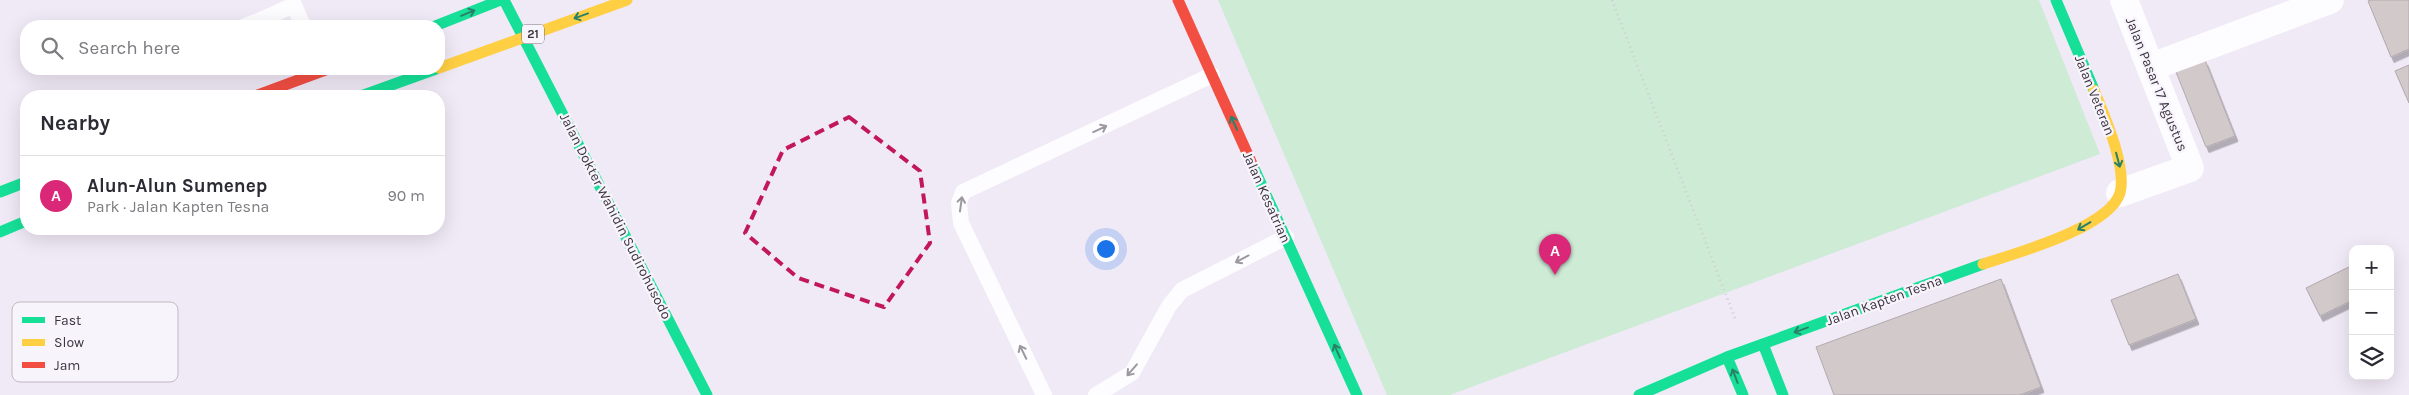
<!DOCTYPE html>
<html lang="en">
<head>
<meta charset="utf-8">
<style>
	:root { --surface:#fff; --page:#f7f7f7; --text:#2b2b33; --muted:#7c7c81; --line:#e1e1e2; --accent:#db2777 }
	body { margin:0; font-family:Karla,sans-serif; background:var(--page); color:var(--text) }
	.controls { position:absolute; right:15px; bottom:15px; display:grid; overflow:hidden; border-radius:10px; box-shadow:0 5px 20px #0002 }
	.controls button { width:45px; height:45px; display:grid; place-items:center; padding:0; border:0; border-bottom:1px solid var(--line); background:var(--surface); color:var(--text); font:25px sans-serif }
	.you { position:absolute; left:1105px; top:248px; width:18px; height:18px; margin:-12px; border:4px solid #fff; border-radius:50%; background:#1a73e8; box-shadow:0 0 0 8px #1a73e833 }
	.badge { display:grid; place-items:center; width:32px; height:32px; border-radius:50%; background:var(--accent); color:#fff; font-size:16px; font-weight:700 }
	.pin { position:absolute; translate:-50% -41px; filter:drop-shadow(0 1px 2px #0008) }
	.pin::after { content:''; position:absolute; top:26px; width:18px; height:15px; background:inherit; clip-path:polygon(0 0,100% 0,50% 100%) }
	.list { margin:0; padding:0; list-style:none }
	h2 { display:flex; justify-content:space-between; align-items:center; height:65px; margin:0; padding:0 20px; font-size:21px }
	h2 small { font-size:16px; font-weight:400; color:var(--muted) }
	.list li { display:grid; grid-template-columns:32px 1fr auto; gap:15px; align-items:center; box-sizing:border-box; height:80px; padding:0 20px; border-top:1px solid var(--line) }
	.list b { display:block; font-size:19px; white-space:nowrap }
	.list p { margin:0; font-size:16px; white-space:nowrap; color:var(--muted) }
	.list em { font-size:16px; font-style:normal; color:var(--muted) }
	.icon { flex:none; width:28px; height:28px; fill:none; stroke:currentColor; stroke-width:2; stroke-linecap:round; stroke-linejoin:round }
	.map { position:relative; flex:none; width:2409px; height:395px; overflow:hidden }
	.search { position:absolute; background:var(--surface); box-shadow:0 5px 20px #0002; left:20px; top:20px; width:425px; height:55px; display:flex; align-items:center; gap:12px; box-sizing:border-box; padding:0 18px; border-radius:20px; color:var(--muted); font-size:19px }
	.panel { position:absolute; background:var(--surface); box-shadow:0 5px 20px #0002; left:20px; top:90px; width:425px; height:145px; border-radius:20px }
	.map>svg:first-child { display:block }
</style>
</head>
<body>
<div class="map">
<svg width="2409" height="395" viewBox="0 0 2409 395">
	<defs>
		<filter id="shadow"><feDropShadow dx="3" dy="5.5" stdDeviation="0" flood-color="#0004"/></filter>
	</defs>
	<rect width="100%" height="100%" fill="#f0e9f6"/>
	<!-- green -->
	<polygon fill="#ceebd6" points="1218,0 2039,0 2100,154 1450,395 1387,395"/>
	<!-- building -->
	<g fill="#d2c9cb" stroke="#b2a9ac" filter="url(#shadow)">
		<polygon points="2371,0 2409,0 2409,49 2391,57 2368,1"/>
		<polygon points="2205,60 2235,136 2206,147 2176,72"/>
		<polygon points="2409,65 2409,103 2395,71"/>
		<polygon points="2353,265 2353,300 2320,316 2306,288"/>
		<polygon points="2178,274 2196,319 2129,345 2111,300"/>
		<polygon points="2001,279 2041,387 2020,395 1834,395 1816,347"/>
	</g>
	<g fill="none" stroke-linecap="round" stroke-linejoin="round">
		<!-- path -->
		<polyline stroke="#d0cdd2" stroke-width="3" stroke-dasharray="1 4" stroke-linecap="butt" points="1612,0 1736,321"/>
		<!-- lane -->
		<g stroke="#fdfcfe" stroke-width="16">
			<polyline points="263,19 294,5 303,26"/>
			<polyline points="245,26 263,19 266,26"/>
			<polyline points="1044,395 961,223 959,203 963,192 1212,75"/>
			<polyline points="1096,395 1132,373 1169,306 1182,290 1286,237"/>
		</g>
		<!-- street -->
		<g stroke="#fdfcfe" stroke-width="28">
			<polyline points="2151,67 2330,0"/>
			<polyline points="2120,193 2190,168 2124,0"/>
		</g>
		<!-- fast -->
		<g stroke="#16e098" stroke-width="11">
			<polyline points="504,0 707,395"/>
			<polyline points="2056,0 2094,90"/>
			<polyline points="435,26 501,0"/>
			<polyline points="361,96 436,69"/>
			<polyline points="1253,166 1357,395"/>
			<polyline points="0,192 26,182"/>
			<polyline points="0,232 26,221"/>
			<polyline points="1763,344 1783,395"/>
			<polyline points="1727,357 1743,395"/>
			<polyline points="1639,395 1727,357 1983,264"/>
		</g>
		<!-- slow -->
		<g stroke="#ffcf43" stroke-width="11">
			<polyline points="439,68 627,0"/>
			<path d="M1983,264C2016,253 2109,228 2120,193C2127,166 2104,115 2094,90"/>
		</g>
		<!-- jam -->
		<g stroke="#f24e42" stroke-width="11">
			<polyline points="1178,0 1253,166"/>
			<polyline points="255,96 328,69"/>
		</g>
	</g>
	<!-- one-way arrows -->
	<defs><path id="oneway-shaft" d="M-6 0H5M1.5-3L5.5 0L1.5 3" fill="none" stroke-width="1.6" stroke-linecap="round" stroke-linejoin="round" transform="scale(1.25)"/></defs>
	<g stroke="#2a8168">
		<use href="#oneway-shaft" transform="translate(468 13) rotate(-22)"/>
		<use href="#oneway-shaft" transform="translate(581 16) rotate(160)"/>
		<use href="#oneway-shaft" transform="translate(1234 123) rotate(-114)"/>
		<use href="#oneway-shaft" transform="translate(2118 160) rotate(75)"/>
		<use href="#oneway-shaft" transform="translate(2084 226) rotate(149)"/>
		<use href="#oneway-shaft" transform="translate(1801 330) rotate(160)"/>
		<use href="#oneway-shaft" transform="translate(1337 351) rotate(-114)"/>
		<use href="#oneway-shaft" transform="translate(1735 376) rotate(-111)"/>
	</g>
	<g stroke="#9c98a0">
		<use href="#oneway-shaft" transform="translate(1100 129) rotate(-25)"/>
		<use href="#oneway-shaft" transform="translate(961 204) rotate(-82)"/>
		<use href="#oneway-shaft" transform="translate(1242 259) rotate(152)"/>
		<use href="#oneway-shaft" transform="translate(1023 352) rotate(-116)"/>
		<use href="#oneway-shaft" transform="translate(1132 370) rotate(131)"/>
	</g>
	<!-- marked area -->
	<path fill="none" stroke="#c2185b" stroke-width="4" stroke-dasharray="10 6" stroke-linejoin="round" d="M849,117L920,171L930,243L884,307L798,278L745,233L783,150Z"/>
	<g text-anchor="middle" stroke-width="4.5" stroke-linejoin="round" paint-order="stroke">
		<!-- shield labels -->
		<rect fill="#f8f4fb" stroke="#746e79" stroke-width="1" x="522" y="24.5" width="22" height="19" rx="4"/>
		<g font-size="12" font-weight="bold" fill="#3b3441">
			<text x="533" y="38">21</text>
		</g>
		<!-- street labels -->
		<g font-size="14" fill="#3b3441" stroke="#f8f4fb">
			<text transform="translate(2157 84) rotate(68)" y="5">Jalan Pasar 17 Agustus</text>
			<text transform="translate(2095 95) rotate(68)" y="5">Jalan Veteran</text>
			<text transform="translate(1267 197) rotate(66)" y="5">Jalan Kesatrian</text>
			<text transform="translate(616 216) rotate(63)" y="5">Jalan Dokter Wahidin Sudirohusodo</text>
			<text transform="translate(1884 300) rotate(-20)" y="5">Jalan Kapten Tesna</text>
		</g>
	</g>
	<!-- legend -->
	<rect x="12" y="302" width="166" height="80" rx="8" fill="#f8f4fb" stroke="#bfbac3" stroke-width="1"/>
	<rect x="22" y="317" width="23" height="6" fill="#16e098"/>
	<rect x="22" y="339" width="23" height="7" fill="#ffcf43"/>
	<rect x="22" y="362" width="23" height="6" fill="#f24e42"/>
	<g font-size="14" fill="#3b3441">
		<text x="54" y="325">Fast</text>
		<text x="54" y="347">Slow</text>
		<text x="54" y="370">Jam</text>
	</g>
</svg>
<div class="controls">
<button>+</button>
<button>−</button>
<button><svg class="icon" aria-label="layers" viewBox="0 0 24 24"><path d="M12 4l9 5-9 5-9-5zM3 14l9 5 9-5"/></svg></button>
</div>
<div class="you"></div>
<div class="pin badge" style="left:1555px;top:275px">A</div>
<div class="search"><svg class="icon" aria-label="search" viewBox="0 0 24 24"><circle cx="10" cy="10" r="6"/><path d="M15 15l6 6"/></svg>Search here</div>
<section class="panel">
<h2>Nearby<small></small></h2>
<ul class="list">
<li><span class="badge">A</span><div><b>Alun-Alun Sumenep</b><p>Park · Jalan Kapten Tesna</p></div><em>90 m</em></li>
</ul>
</section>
</div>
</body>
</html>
